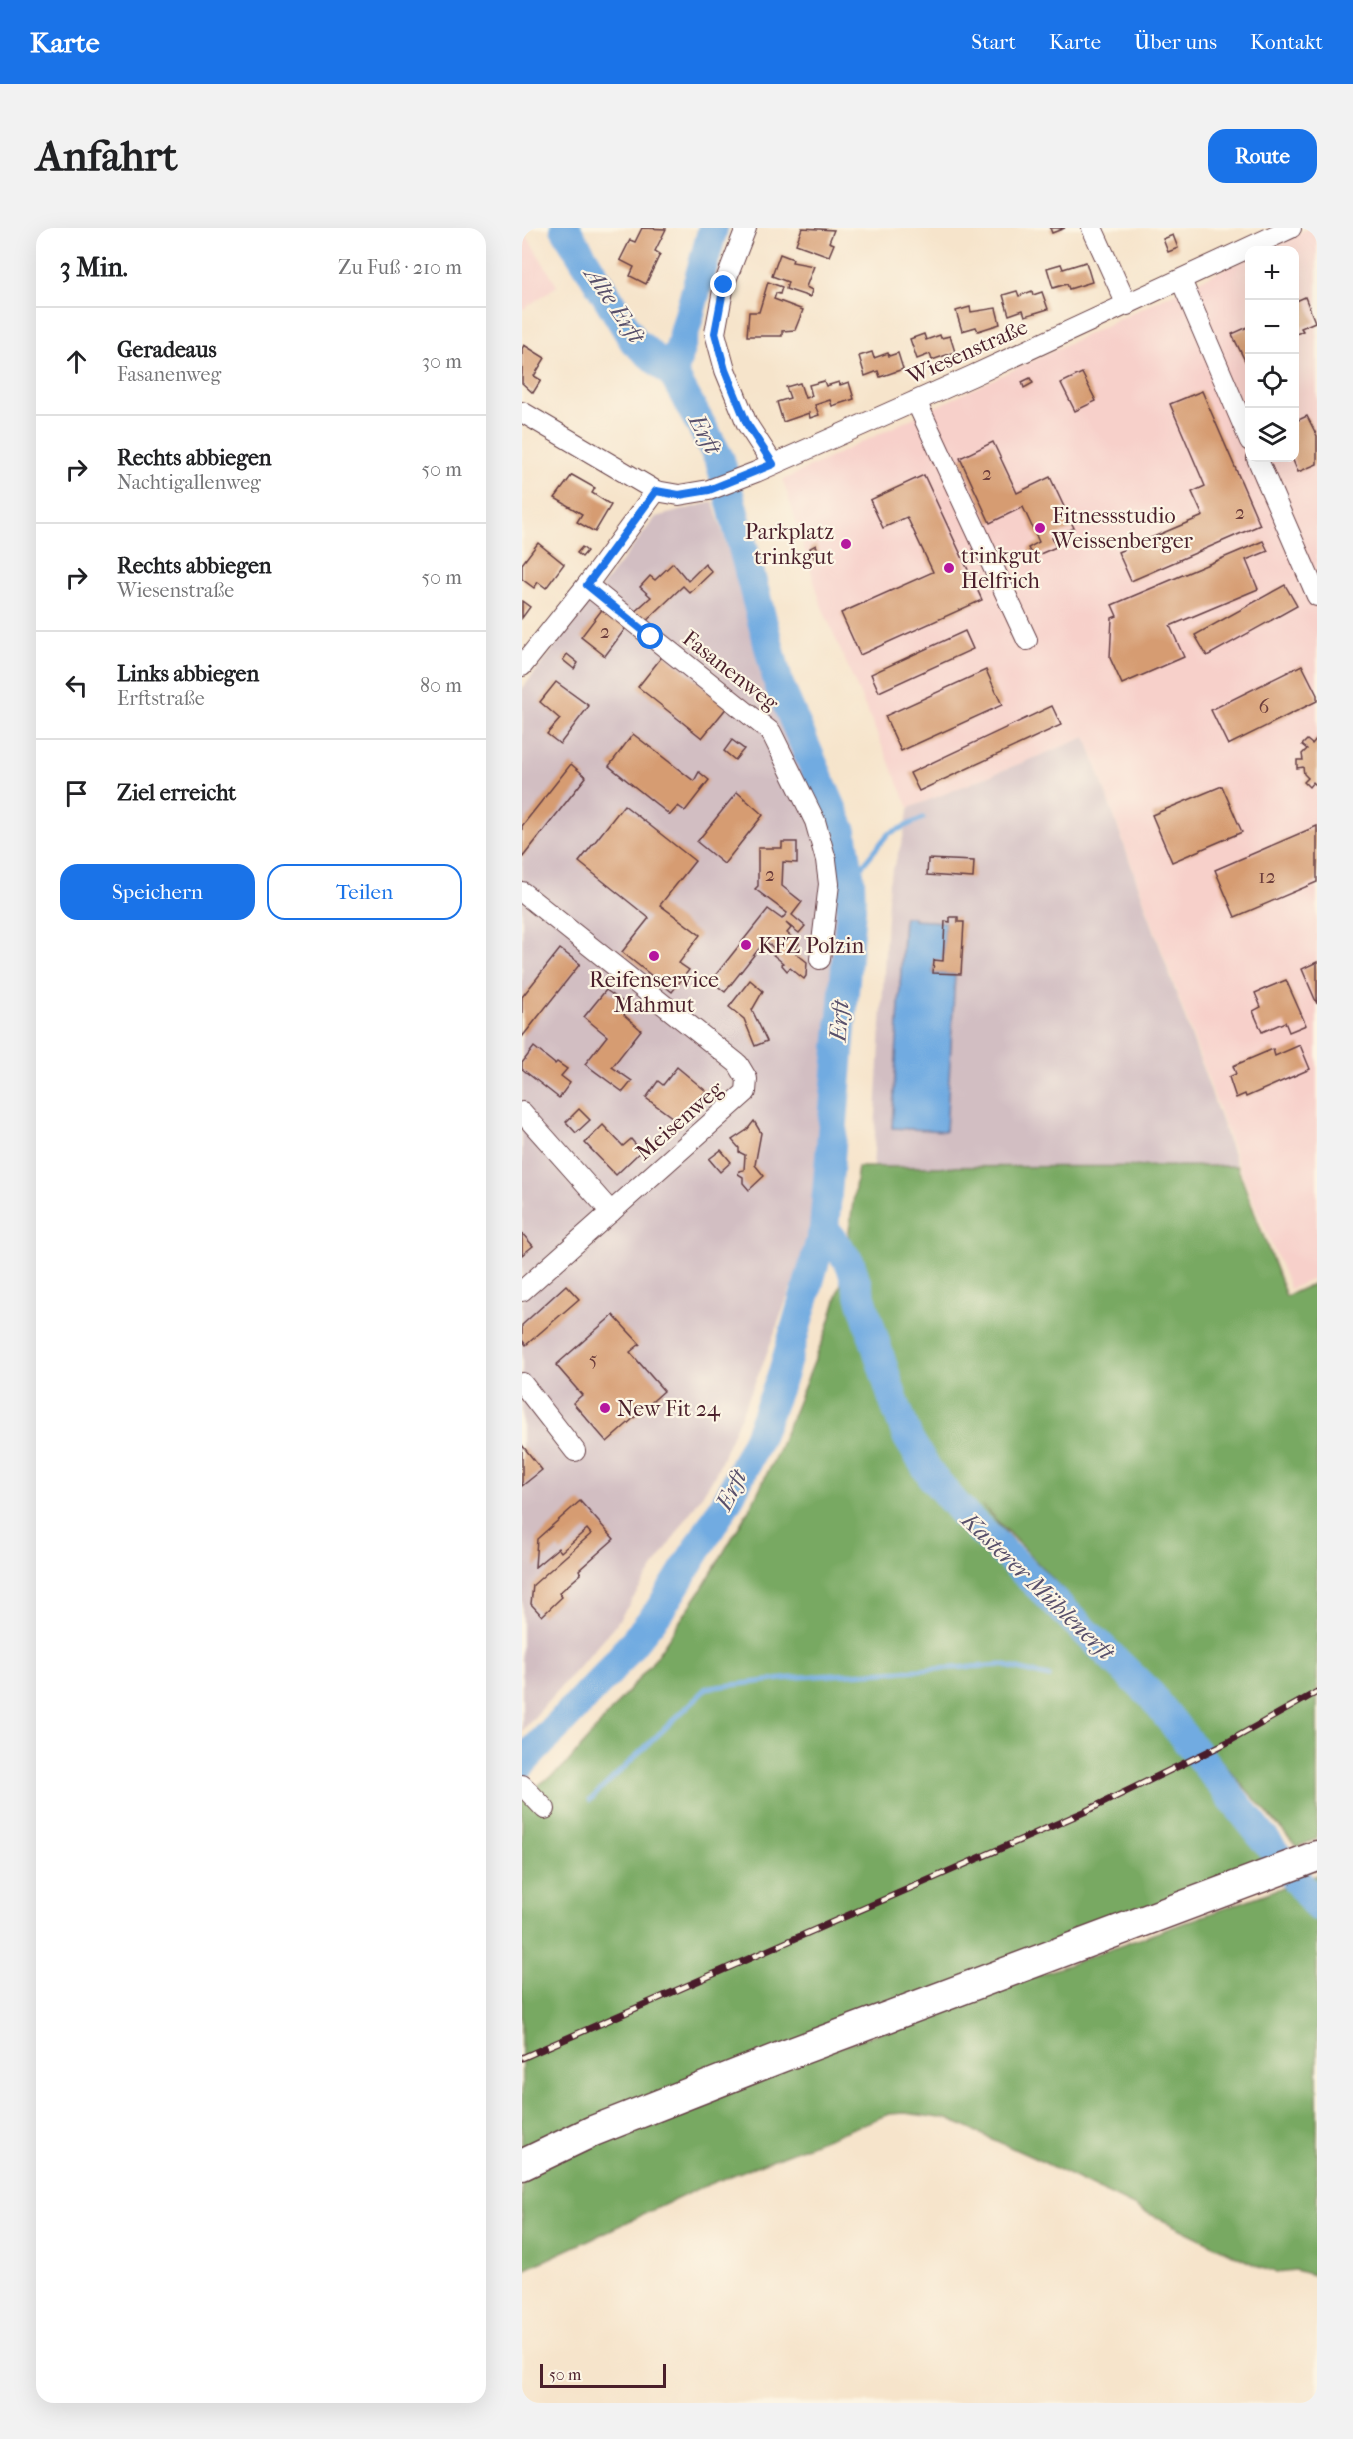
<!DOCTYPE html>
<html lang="de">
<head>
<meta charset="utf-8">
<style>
	:root { --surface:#fff; --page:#f2f2f2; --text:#202124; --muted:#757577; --line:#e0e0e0; --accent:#1a73e8 }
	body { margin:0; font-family:"IM FELL French Canon",serif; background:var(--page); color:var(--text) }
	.controls { position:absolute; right:18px; top:18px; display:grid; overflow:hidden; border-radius:12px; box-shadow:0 6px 24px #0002 }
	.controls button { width:54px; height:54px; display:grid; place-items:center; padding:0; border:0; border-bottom:2px solid var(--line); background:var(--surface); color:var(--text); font:30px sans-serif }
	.scale { position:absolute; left:18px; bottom:15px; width:126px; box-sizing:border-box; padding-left:6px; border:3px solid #4a1f2b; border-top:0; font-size:16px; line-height:21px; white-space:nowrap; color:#4a1f2b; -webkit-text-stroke:4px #fcf5e5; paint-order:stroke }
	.stop { position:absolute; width:18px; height:18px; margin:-14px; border:4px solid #1a73e8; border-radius:50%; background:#fff }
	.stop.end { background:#1a73e8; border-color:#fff; box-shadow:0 2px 6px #0008 }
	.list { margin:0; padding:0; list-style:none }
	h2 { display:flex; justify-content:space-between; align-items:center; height:78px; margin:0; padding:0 24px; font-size:26px }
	h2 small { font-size:20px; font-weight:400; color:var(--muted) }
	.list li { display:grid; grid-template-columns:39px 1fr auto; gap:18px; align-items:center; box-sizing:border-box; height:108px; padding:0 24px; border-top:2px solid var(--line) }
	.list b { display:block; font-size:22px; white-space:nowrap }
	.list p { margin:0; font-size:20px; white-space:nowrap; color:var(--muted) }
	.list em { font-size:20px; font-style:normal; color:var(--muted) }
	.actions { display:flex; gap:12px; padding:18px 24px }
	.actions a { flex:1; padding:14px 0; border:2px solid var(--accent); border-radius:18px; text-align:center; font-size:21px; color:var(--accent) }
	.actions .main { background:var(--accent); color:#fff }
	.icon { flex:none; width:33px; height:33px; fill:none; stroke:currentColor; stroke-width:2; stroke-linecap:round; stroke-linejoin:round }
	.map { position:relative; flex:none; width:795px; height:2175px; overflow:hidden; border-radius:18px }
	header { display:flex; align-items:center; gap:36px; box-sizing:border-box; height:84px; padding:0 30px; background:var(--accent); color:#fff }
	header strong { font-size:28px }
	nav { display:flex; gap:33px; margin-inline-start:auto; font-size:21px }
	.intro { display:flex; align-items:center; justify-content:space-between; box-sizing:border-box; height:144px; padding:0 36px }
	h1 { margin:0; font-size:42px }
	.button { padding:15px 27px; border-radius:18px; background:var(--accent); color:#fff; font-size:21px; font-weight:700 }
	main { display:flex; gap:36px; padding:0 36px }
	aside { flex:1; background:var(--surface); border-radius:18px; box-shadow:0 6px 24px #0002 }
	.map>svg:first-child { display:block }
</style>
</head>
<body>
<header>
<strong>Karte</strong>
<nav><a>Start</a><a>Karte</a><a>Über uns</a><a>Kontakt</a></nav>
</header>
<div class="intro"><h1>Anfahrt</h1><a class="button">Route</a></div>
<main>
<aside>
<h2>3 Min.<small>Zu Fuß · 210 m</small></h2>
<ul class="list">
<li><svg class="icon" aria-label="ahead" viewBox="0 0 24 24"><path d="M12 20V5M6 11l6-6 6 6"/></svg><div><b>Geradeaus</b><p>Fasanenweg</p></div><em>30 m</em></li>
<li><svg class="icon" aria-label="right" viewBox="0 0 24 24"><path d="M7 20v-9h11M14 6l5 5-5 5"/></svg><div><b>Rechts abbiegen</b><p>Nachtigallenweg</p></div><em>50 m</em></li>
<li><svg class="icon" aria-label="right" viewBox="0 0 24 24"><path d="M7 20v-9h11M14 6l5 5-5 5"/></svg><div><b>Rechts abbiegen</b><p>Wiesenstraße</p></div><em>50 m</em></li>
<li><svg class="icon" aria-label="left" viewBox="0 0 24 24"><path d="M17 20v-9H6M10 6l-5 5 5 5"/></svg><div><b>Links abbiegen</b><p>Erftstraße</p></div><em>80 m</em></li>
<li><svg class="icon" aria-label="arrive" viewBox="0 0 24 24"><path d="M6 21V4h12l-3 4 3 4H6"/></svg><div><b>Ziel erreicht</b></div></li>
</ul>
<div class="actions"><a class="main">Speichern</a><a>Teilen</a></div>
</aside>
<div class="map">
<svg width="795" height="2175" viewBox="0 0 795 2175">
	<rect width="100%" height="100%" fill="#fcf5e5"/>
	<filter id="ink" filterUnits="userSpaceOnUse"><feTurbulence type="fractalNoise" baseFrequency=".0167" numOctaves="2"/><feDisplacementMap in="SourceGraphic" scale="12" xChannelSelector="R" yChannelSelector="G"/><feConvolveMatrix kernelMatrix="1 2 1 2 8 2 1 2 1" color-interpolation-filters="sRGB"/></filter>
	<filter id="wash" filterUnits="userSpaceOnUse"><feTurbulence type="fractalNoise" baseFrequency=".008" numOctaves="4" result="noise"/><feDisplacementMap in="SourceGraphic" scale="24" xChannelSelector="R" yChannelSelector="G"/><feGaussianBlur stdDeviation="1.35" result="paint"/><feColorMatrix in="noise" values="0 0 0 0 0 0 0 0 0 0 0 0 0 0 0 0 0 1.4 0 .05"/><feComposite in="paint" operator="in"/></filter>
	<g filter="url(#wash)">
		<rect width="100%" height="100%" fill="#f6e4cb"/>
		<!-- built -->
		<g fill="#f7d0ca">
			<polygon points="0,0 35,58 0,82"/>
			<polygon points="787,0 795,0 795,1049 768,1061 716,935 564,509 387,580 300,379 261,252 727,29 728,230 772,230 772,22 741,22"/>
		</g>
		<!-- industrial -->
		<g fill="#d2bec2">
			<polygon points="191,274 250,459 310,611 320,656 309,838 285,1016 241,1136 192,1249 92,1399 0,1503 0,461 134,289"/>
			<polygon points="564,509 715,938 351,940 367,654 381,610 387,580"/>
		</g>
		<!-- forest -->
		<g fill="#78a962" stroke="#616446" stroke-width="1.5">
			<polygon points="715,938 764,1068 795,1054 795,1611 775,1619 639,1465 460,1277 626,1472 754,1630 0,1926 0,1569 42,1539 129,1436 181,1359 229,1278 256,1223 305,1102 320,1052 336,939"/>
			<polygon points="795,1647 795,2048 773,2042 754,2044 739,2040 521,1934 426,1891 383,1885 367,1886 178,1960 0,2043 0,1944 70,1908"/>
		</g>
		<!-- water -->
		<polygon fill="#71abe1" stroke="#5e6586" stroke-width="1.5" points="382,689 392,689 392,692 423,694 421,733 412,732 411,745 433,747 424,903 370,900"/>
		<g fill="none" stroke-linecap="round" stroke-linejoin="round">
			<!-- stream -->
			<g stroke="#71abe1" stroke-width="5">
				<polyline points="328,653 366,606 401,590"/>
				<polyline points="68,1572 185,1460 278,1449 480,1437 527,1449"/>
			</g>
			<!-- river -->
			<g stroke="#71abe1" stroke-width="30">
				<polyline points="43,0 112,113 151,146"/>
				<polyline points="302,1001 328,1035 371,1171 386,1210 410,1249 441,1285 629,1467 795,1678"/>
				<polyline points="0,1535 88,1443 137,1383 207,1270 236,1210 260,1148 302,1001 329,680 328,653 320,604 257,457 198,232 151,146 191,0"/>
			</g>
		</g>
		<g id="blocks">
			<!-- building -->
			<g fill="#d69c72">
				<polygon points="120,0 144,1 133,23 138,26 124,56 108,48 112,39 98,32 108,12 113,14"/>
				<polygon points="280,0 312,2 307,14 312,16 307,28 274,16"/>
				<polygon points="528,0 543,0 530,5"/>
				<polygon points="651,7 656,20 646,24 641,11"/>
				<polygon points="258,26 271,31 270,34 292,38 284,59 290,62 288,69 264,61 266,54 250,48"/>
				<polygon points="564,34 570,54 547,61 545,56 531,60 525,40 539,36 541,41"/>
				<polygon points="246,54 260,59 258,66 254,65 252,71 281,82 273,102 260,103 260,108 225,108 227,84 237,84"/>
				<polygon points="495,63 497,68 510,63 511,67 520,64 526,81 503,88 501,82 487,87 481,67"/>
				<polygon points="783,69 793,94 779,100 781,103 772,107 772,74"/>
				<polygon points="448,79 449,84 474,80 478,96 456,103 454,99 440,103 434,83"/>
				<polygon points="728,98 728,143 710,106"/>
				<polygon points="402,106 404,112 418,107 419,110 428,108 433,124 410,132 408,126 395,131 388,111"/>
				<polygon points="2,117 23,130 12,148 19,152 11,165 0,155 0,121"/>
				<polygon points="350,124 352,130 366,125 367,128 376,125 381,141 358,149 356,143 343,148 337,128"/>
				<polygon points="560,145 574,173 553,183 539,155"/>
				<polygon points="508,150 511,155 502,160 500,154"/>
				<polygon points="302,153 304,158 317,154 318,157 327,154 332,171 310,178 308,172 293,177 297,187 288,190 287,185 261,194 255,174 268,170 264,159 278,155 283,170 290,168 287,157"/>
				<polygon points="680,163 738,297 609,353 596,324 681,288 670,264 683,258 648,176"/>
				<polygon points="785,188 795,208 795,236 776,244 770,230 772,230 772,194"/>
				<polygon points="471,214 495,265 528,249 552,300 530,310 534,319 511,329 506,320 517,314 501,279 468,295 438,230"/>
				<polygon points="50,247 73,260 70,265 89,277 73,304 55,294 60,286 33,270"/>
				<polygon points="402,247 460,372 338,427 319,385 411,344 385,289 361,300 348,272"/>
				<polygon points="741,313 746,323 724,332 736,361 648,398 662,429 600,456 588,430 590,390 595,388 590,377"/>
				<polygon points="16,315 42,336 24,360 16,354 12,360 0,351 0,336"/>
				<polygon points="294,317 298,327 292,330 288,320"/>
				<polygon points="60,319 65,323 60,329 55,325"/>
				<polygon points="151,335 166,353 183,336 190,344 168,365 161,358 120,397 108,388 129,369 118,359 128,348 133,352"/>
				<polygon points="763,357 775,378 685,428 673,407"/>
				<polygon points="0,373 8,379 0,390"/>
				<polygon points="82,379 106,397 83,428 59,409"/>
				<polygon points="443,403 451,421 357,464 349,446"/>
				<polygon points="45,426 56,435 52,441 41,432"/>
				<polygon points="142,426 206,478 180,510 116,459"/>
				<polygon points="780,437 795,467 795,473 706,517 689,482"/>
				<polygon points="464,442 480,477 379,523 363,488"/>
				<polygon points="34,454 67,478 38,516 25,506 38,491 18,474"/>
				<polygon points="530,478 539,497 397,563 388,545"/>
				<polygon points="111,506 172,553 177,544 187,552 163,583 156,578 148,587 87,538"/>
				<polygon points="795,510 795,558 791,554 787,559 782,554 786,550 782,546 781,539 775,540 775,532 781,532 780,526 785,521 780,517 785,512 790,516"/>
				<polygon points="210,512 222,521 213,532 202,523"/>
				<polygon points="49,536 64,549 0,630 0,598"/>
				<polygon points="700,558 720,604 650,634 630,587"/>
				<polygon points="215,564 241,587 202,636 175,614"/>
				<polygon points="102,577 173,633 138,677 178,707 157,735 167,742 150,764 100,724 127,690 57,634"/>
				<polygon points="795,598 795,654 713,689 693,642"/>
				<polygon points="260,614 275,614 275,635 261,634 260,658 280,674 270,687 283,698 277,705 264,695 269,700 265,705 277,715 271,723 285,734 284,748 282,751 268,740 265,743 259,736 261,735 249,725 253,721 243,713 203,764 189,753 246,681 260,691 265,685 233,661 236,658 236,620 260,620"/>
				<polygon points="406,631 452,633 451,650 405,647"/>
				<polygon points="428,689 436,689 436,694 442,694 439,746 411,745 412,732 421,733 423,693 428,694"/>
				<polygon points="38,721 58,736 0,809 0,769"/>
				<polygon points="795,734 795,776 780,741"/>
				<polygon points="228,752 241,763 230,782 245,813 233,818 222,791 207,779"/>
				<polygon points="764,752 784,797 767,804 763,794 740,804 731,783 739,779 733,765"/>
				<polygon points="84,762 108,779 102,787 119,802 90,839 110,853 101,864 63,836 85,808 62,789"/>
				<polygon points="778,817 788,841 724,869 723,866 714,870 707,849 714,846 711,838 751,821 753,828"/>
				<polygon points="12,819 33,836 35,834 45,841 39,848 48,855 37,870 0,841 0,835"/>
				<polygon points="155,839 184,863 158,895 124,870 136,853 141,857"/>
				<polygon points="57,881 68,892 54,905 44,894"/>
				<polygon points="232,893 239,905 233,937 242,948 227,962 221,955 221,949 216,946 217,943 222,942 223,927 217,924 217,920 210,912 225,902"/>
				<polygon points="81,897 101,918 109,911 119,923 94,947 63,915"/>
				<polygon points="199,922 209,934 198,944 187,931"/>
				<polygon points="0,1005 11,1018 0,1027"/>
				<polygon points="44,1057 57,1071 4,1117 0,1112 0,1097"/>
				<polygon points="91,1087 118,1116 108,1124 142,1163 85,1214 51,1175 60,1167 34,1137"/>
				<polygon points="0,1217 20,1242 0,1258"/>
				<polygon points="58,1273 92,1311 57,1342 59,1346 37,1365 40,1369 20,1388 9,1376 11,1357 69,1306 65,1301 39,1324 36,1320 13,1339 15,1311"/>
			</g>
		</g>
	</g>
	<g filter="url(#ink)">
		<use href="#blocks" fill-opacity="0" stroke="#643d43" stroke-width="1.5"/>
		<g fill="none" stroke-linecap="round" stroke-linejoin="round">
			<!-- minor casing -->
			<g stroke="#643d43" stroke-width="22">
				<g id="minor">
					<polyline points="224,0 202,57 193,105 203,142 225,196 251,236"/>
					<polyline points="570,0 605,77"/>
					<polyline points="659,52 728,213"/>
					<polyline points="394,173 505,412"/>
					<polyline points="0,184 134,263 157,267 187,262 234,244 450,148 769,0"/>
					<polyline points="735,230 795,368"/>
					<polyline points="65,357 249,504 293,593 304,632 307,656 298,731"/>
					<polyline points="0,438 65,357 134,263"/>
					<polyline points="0,664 216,836 225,851 224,864 0,1063"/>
					<polyline points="0,884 89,984"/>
					<polyline points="0,1155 53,1223"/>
					<polyline points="0,1557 23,1581"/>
				</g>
			</g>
			<!-- primary casing -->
			<g stroke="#643d43" stroke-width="33">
				<polyline id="primary" points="0,1937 71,1903 259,1829 795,1628"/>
			</g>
			<!-- minor -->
			<use href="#minor" stroke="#fff" stroke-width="20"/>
			<!-- primary -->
			<use href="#primary" stroke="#fff" stroke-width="30"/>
			<!-- rail casing -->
			<g stroke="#4a1f2b" stroke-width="7">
				<polyline id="rail" points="0,1830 562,1584 706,1514 795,1464"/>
			</g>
			<!-- rail -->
			<use href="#rail" stroke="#fcf5e5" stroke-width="4.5" stroke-dasharray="14" stroke-linecap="butt"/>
		</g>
	</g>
	<g fill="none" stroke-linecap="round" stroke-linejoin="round" filter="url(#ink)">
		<!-- route -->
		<polyline stroke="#1a73e8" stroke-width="8" points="129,409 65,357 134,263 157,267 187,262 251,236 225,196 203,142 193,105 202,57"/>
	</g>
	<!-- markers -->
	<g fill="#b5179e" stroke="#fcf5e5" stroke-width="2">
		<circle cx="518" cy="300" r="6"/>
		<circle cx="324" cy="316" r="6"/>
		<circle cx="427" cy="340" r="6"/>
		<circle cx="224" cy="717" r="6"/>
		<circle cx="132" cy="728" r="6"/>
		<circle cx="83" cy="1180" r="6"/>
	</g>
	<g text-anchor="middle" stroke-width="4.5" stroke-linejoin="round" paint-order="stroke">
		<!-- number labels -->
		<g font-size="20" fill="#6d3e3d">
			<text x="465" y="252">2</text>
			<text x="718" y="291">2</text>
			<text x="83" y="410">2</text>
			<text x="742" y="485">6</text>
			<text x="248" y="653">2</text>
			<text x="745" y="655">12</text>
			<text x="71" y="1138">5</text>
		</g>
		<!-- street labels -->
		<g font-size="22" fill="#4a1f2b" stroke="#fcf5e5">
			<text transform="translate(445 123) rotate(-24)" y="8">Wiesenstraße</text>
			<text transform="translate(209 442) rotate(38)" y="8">Fasanenweg</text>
			<text transform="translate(157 892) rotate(-41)" y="8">Meisenweg</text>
		</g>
		<!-- poi labels -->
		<g font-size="22" fill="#4a1f2b" stroke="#fcf5e5" text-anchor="start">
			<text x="530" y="295">Fitnessstudio<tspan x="530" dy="25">Weissenberger</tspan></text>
			<text x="312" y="311" text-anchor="end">Parkplatz<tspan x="312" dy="25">trinkgut</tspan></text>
			<text x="439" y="335">trinkgut<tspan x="439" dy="25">Helfrich</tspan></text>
			<text x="236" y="725">KFZ Polzin</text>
			<text x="132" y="759" text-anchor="middle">Reifenservice<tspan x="132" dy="25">Mahmut</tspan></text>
			<text x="95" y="1188">New Fit 24</text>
		</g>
		<!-- water labels -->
		<g font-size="24" font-style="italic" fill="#58506b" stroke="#fcf5e5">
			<text transform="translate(93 77) rotate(56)" y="8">Alte Erft</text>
			<text transform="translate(183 206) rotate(62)" y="8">Erft</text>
			<text transform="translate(317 793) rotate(-86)" y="8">Erft</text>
			<text transform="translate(209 1262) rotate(-64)" y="8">Erft</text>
			<text transform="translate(516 1358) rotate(44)" y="8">Kasterer Mühlenerft</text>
		</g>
	</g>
</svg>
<div class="controls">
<button>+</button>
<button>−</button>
<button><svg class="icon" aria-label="locate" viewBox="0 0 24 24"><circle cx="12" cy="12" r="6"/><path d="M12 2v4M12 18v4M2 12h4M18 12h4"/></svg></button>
<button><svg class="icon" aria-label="layers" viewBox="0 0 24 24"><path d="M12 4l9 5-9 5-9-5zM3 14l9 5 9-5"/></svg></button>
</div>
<div class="scale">50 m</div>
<div class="stop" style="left:129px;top:409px"></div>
<div class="stop end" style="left:202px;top:57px"></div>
</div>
</main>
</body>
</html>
